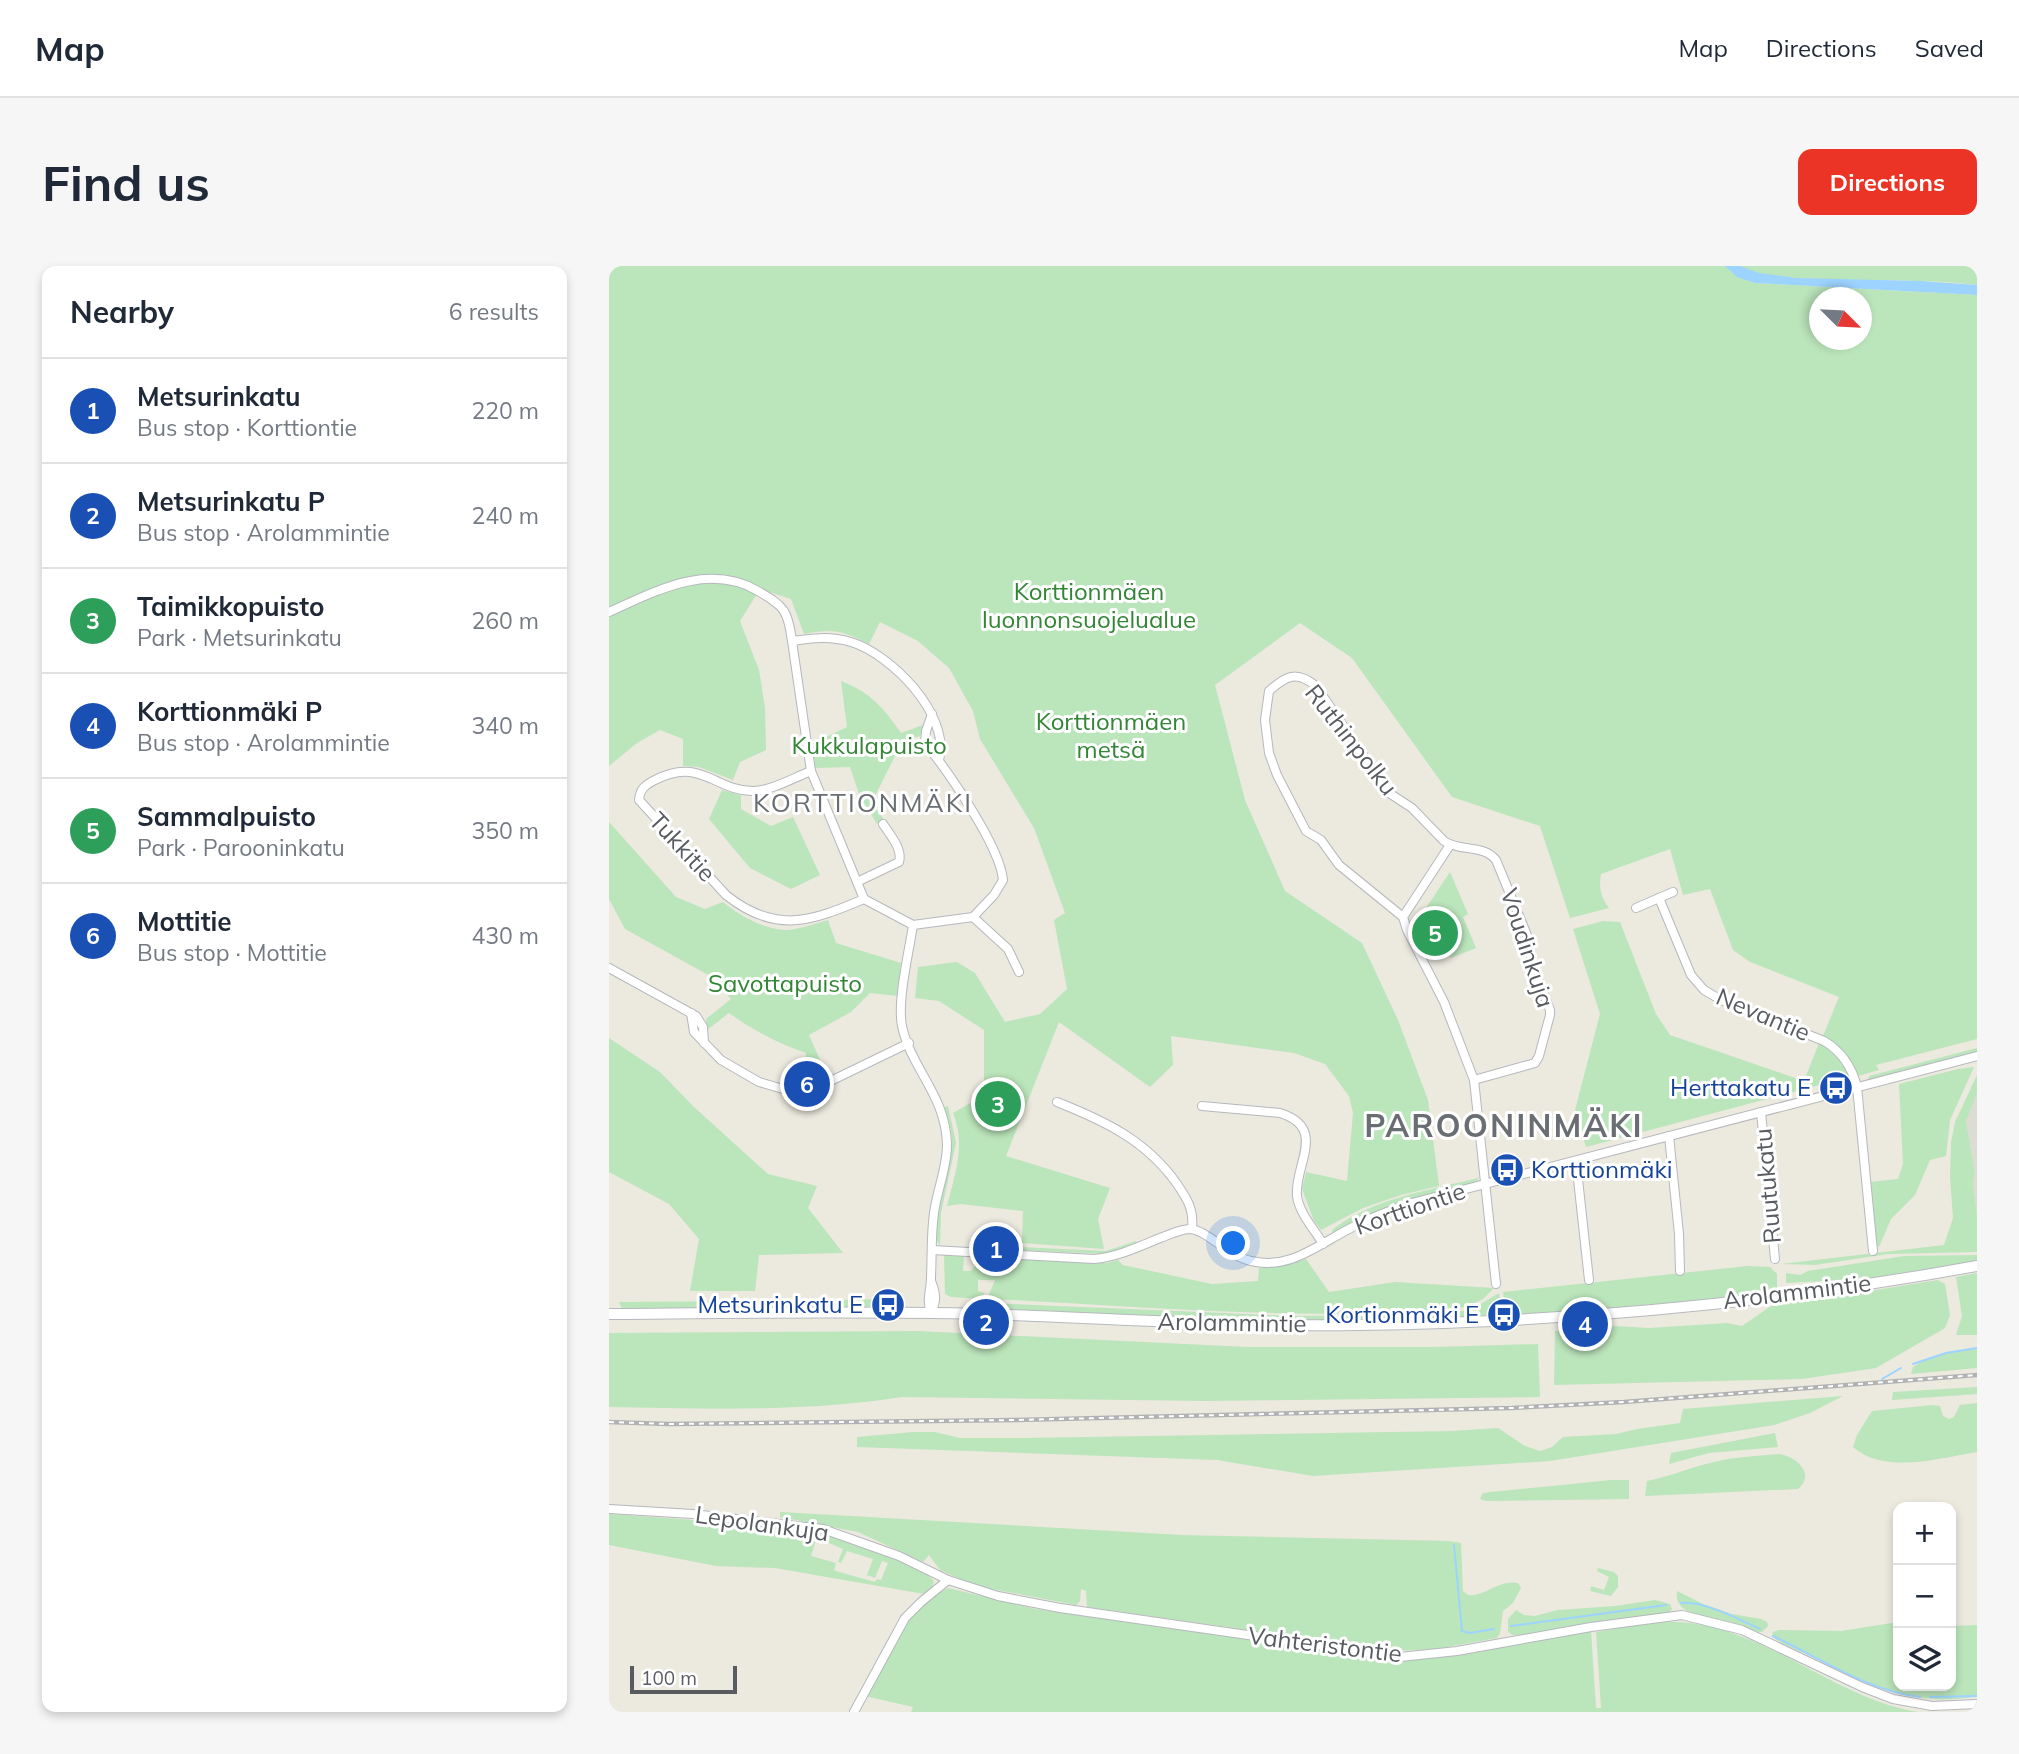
<!DOCTYPE html>
<html lang="en">
<head>
<meta charset="utf-8">
<style>
	:root { --surface:#fff; --page:#f6f6f7; --text:#1f2937; --muted:#747a83; --line:#e0e1e3; --accent:#ec3426 }
	body { margin:0; font-family:Mulish,sans-serif; background:var(--page); color:var(--text) }
	.controls { position:absolute; right:21px; bottom:21px; display:grid; overflow:hidden; border-radius:14px; box-shadow:0 4px 10px #0003 }
	.controls button { width:63px; height:63px; display:grid; place-items:center; padding:0; border:0; border-bottom:2px solid var(--line); background:var(--surface); color:var(--text); font:35px sans-serif }
	.compass { position:absolute; left:1200px; top:21px; width:63px; height:63px; border-radius:50%; background:var(--surface); box-shadow:0 4px 10px #0003; rotate:114deg }
	.scale { position:absolute; left:21px; bottom:18px; width:107px; box-sizing:border-box; padding-left:7px; border:4px solid #585c61; border-top:0; font-size:19px; line-height:24px; white-space:nowrap; color:#585c61; -webkit-text-stroke:5px #fff; paint-order:stroke }
	.you { position:absolute; left:625px; top:978px; width:24px; height:24px; margin:-18px; border:5px solid #fff; border-radius:50%; background:#1a73e8; box-shadow:0 0 0 10px #1a73e833 }
	.badge { display:grid; place-items:center; width:46px; height:46px; border-radius:50%; background:var(--accent); color:#fff; font-size:23px; font-weight:700 }
	.pin { position:absolute; translate:-50% -50%; border:4px solid #fff; box-shadow:0 2px 7px #0006 }
	.list { margin:0; padding:0; list-style:none }
	h2 { display:flex; justify-content:space-between; align-items:center; height:91px; margin:0; padding:0 28px; font-size:30px }
	h2 small { font-size:23px; font-weight:400; color:var(--muted) }
	.list li { display:grid; grid-template-columns:46px 1fr auto; gap:21px; align-items:center; box-sizing:border-box; height:105px; padding:0 28px; border-top:2px solid var(--line) }
	.list b { display:block; font-size:26px; white-space:nowrap }
	.list p { margin:0; font-size:23px; white-space:nowrap; color:var(--muted) }
	.list em { font-size:23px; font-style:normal; color:var(--muted) }
	.icon { flex:none; width:38px; height:38px; fill:none; stroke:currentColor; stroke-width:2; stroke-linecap:round; stroke-linejoin:round }
	.map { position:relative; flex:none; width:1368px; height:1446px; overflow:hidden; border-radius:14px }
	header { display:flex; align-items:center; gap:42px; box-sizing:border-box; height:98px; padding:0 35px; background:var(--surface); border-bottom:2px solid var(--line) }
	header strong { font-size:33px }
	nav { display:flex; gap:38px; margin-inline-start:auto; font-size:24px }
	.intro { display:flex; align-items:center; justify-content:space-between; box-sizing:border-box; height:168px; padding:0 42px }
	h1 { margin:0; font-size:49px }
	.button { padding:18px 32px; border-radius:14px; background:var(--accent); color:#fff; font-size:24px; font-weight:700 }
	main { display:flex; gap:42px; padding:0 42px }
	aside { flex:1; background:var(--surface); border-radius:14px; box-shadow:0 4px 10px #0003 }
	.map>svg:first-child { display:block }
</style>
</head>
<body>
<header>
<strong>Map</strong>
<nav><a>Map</a><a>Directions</a><a>Saved</a></nav>
</header>
<div class="intro"><h1>Find us</h1><a class="button">Directions</a></div>
<main>
<aside>
<h2>Nearby<small>6 results</small></h2>
<ul class="list">
<li><span class="badge" style="background:#1a4fb4">1</span><div><b>Metsurinkatu</b><p>Bus stop · Korttiontie</p></div><em>220 m</em></li>
<li><span class="badge" style="background:#1a4fb4">2</span><div><b>Metsurinkatu P</b><p>Bus stop · Arolammintie</p></div><em>240 m</em></li>
<li><span class="badge" style="background:#2e9e5b">3</span><div><b>Taimikkopuisto</b><p>Park · Metsurinkatu</p></div><em>260 m</em></li>
<li><span class="badge" style="background:#1a4fb4">4</span><div><b>Korttionmäki P</b><p>Bus stop · Arolammintie</p></div><em>340 m</em></li>
<li><span class="badge" style="background:#2e9e5b">5</span><div><b>Sammalpuisto</b><p>Park · Parooninkatu</p></div><em>350 m</em></li>
<li><span class="badge" style="background:#1a4fb4">6</span><div><b>Mottitie</b><p>Bus stop · Mottitie</p></div><em>430 m</em></li>
</ul>
</aside>
<div class="map">
<svg width="1368" height="1446" viewBox="0 0 1368 1446">
	<rect width="100%" height="100%" fill="#ece9df"/>
	<!-- industrial -->
	<polygon fill="#dcdbd4" points="1368,818 1368,950 1364,916 1366,907 1357,855"/>
	<!-- green -->
	<g fill="#bbe5bb" fill-rule="evenodd">
		<path d="M0,0H1116L1146,17L1368,29V773L1267,799L1270,804L1249,810L1230,781L1214,770L1230,731L1141,696L1124,684L1101,623L1074,629L1061,583L992,608C990,622 991,630 1000,642L961,652L931,560L843,531L743,392L691,357L606,419L636,534L676,625L753,677L789,754L819,834L830,920L792,929L754,942L712,964L705,955L693,923L697,906L738,915L744,847L740,830L716,798L685,787L562,770L564,799L541,821L450,756L397,890L501,922L489,953L495,983L413,977L414,945L352,938L338,940C346,909 357,878 344,847L375,829V764L330,735L306,732L309,701L348,696L366,707L396,756L431,748L458,723L445,654L456,647L425,562L371,473L364,445L340,402L309,375L271,356L260,378C234,365 224,362 195,368L182,333L151,323L131,355L150,404L156,442L157,484L131,496L124,514L90,501L74,500V473L51,464L28,477L0,500ZM1210,32H1252V74H1210Z"/>
		<path d="M1131,0H1368V19C1348,17 1328,15 1308,15C1271,14 1158,18 1131,0Z"/>
		<path d="M232,415C262,427 274,441 292,467L314,459L311,470L293,476L263,536L275,554L268,558L250,528L241,501L206,502L202,478L238,461Z"/>
		<polygon points="113,524 132,529 132,543 162,560 184,551 211,609 182,623 141,602 100,553"/>
		<path d="M0,556L67,631L96,643L114,636C132,651 162,668 186,663C197,661 208,657 219,654L227,677L292,697L289,730L261,727L242,746L200,769L219,812L195,820L197,787C169,777 145,765 120,747L98,764L97,753L122,733L103,711L16,663L0,633Z"/>
		<polygon points="841,606 859,648 854,651 867,682 842,692 833,676 826,679 809,654"/>
		<path d="M994,655L1011,656L1047,748L1061,769L1195,815L1210,777C1225,785 1234,796 1241,811L977,881L966,844L991,748L964,663Z"/>
		<polygon points="0,772 51,806 85,841 159,908 208,920 199,942 234,987 150,989 146,1025 81,1025 90,973 60,938 0,906"/>
		<polygon points="1368,782 1368,786 1259,814 1260,810"/>
		<polygon points="1365,801 1341,854 1337,890 1321,894 1306,929 1282,953 1270,981 1267,978 1262,916 1289,913 1294,898 1290,818 1349,803"/>
		<polygon points="1368,809 1368,827 1357,855 1366,907 1364,916 1368,950 1368,986 1279,988 1206,999 1172,998 1335,979 1344,952 1341,911 1342,876 1346,856"/>
		<path d="M339,840L347,877L332,947L331,980C316,958 341,904 343,878C343,866 340,853 335,841Z"/>
		<path d="M869,912L870,913L864,917L787,938L754,951L724,967L723,964C762,933 821,924 869,912Z"/>
		<polygon points="527,975 528,977 496,988 411,984 411,981 497,985"/>
		<path d="M335,988L355,990L354,1005H362L367,999V990L486,997H498L509,994L514,999L603,1018L649,1015L650,1002L680,998L697,993L720,1026L786,1016L885,1022L874,1033L858,1041C699,1057 539,1040 381,1033L379,1031L386,1014H369V1025L375,1027L373,1033L342,1031L336,1028Z"/>
		<polygon points="1368,989 1368,996 1253,1014 1239,1010 1232,1014 1177,1017 1177,1007 1191,1009 1199,1005 1295,990"/>
		<polygon points="1139,1000 1161,1001 1168,1008 1168,1022 1155,1027 1068,1038 918,1048 897,1046 894,1026"/>
		<polygon points="1368,1007 1368,1069 1347,1069 1353,1050 1347,1011"/>
		<polygon points="1329,1014 1336,1018 1341,1049 1336,1062 1267,1102 1193,1113 945,1119 946,1065 987,1065 1006,1060 1040,1062 1118,1057 1133,1060 1165,1038 1205,1034"/>
		<polygon points="890,1027 893,1046 864,1051 684,1055 379,1044 379,1037 685,1050 795,1049 855,1045 865,1042"/>
		<polygon points="277,1033 278,1038 249,1042 157,1043 155,1035"/>
		<polygon points="148,1035 145,1043 13,1043 10,1036"/>
		<path d="M309,1065L637,1081H826L929,1078L931,1131L595,1135L293,1131C196,1146 98,1143 0,1141V1067Z"/>
		<path d="M1368,1083V1102L1302,1108L1304,1101C1322,1088 1346,1085 1368,1083Z"/>
		<polygon points="1368,1121 1368,1128 1283,1134 1284,1126"/>
		<polygon points="1234,1130 1201,1147 1165,1159 941,1195 704,1210 608,1194 248,1181 248,1171 304,1166 326,1166 351,1172 415,1172 843,1165 889,1162 916,1180 931,1185 943,1181 954,1171 1007,1168 1028,1163 1071,1157 1074,1143"/>
		<path d="M1368,1137V1186C1330,1192 1276,1209 1244,1181L1248,1169L1263,1145L1324,1139L1331,1140L1334,1150L1340,1153L1345,1151L1351,1139Z"/>
		<polygon points="1166,1167 1169,1181 1100,1187 1060,1198 1062,1187"/>
		<path d="M1170,1188C1187,1190 1207,1208 1189,1223L1036,1230L1038,1215C1059,1211 1077,1203 1097,1198C1121,1191 1146,1190 1170,1188Z"/>
		<polygon points="1002,1214 1020,1214 1020,1233 877,1235 871,1233 874,1227 881,1226"/>
		<path d="M171,1246L573,1269L840,1275L852,1277L854,1325L859,1329C876,1331 890,1313 909,1317L912,1322L904,1337L894,1345L891,1367L888,1372L826,1383L786,1385L478,1341L477,1325L472,1323L471,1335L467,1339L383,1323L358,1316L331,1304L320,1289L314,1296L249,1266L171,1251Z"/>
		<path d="M0,1248L85,1254L198,1266L212,1269V1274H207L202,1290L227,1297L225,1304L227,1305L266,1316L268,1313L272,1314L279,1297L273,1295L266,1312L258,1309L264,1293L238,1285L232,1297L229,1296L234,1283L220,1277L221,1270C240,1275 319,1301 325,1316L323,1321L315,1328L166,1302L107,1300L0,1279Z"/>
		<polygon points="989,1302 1005,1306 1009,1310 1009,1321 1002,1330 981,1325 982,1320 995,1324 1000,1311 988,1305"/>
		<path d="M339,1322L427,1343L788,1394L817,1392L982,1364L987,1442H992L987,1366C1018,1361 1050,1353 1082,1357C1164,1368 1228,1433 1309,1446H302L304,1441L256,1430C280,1385 291,1347 339,1322Z"/>
		<path d="M1068,1325L1096,1339L1123,1348L1152,1353L1158,1356L1159,1360L1153,1366H1149C1138,1363 1127,1357 1116,1355C1099,1350 1064,1350 1068,1325Z"/>
		<polygon points="1046,1334 1061,1338 1063,1343 1060,1347 913,1369 903,1369 899,1365 899,1353 907,1344 915,1349 926,1350 949,1344 1006,1340"/>
		<path d="M1289,1356V1420H1342V1360L1368,1359V1430C1306,1443 1255,1416 1201,1390C1189,1384 1172,1379 1163,1370L1164,1366L1170,1364L1232,1365Z"/>
	</g>
	<!-- water -->
	<polygon fill="#9dd4ff" points="1116,0 1131,0 1150,7 1188,12 1312,15 1368,19 1368,29 1146,17 1128,11"/>
	<g fill="none" stroke-linecap="round" stroke-linejoin="round">
		<!-- stream -->
		<g stroke="#9dd4ff" stroke-width="2">
			<polyline points="1304,1098 1337,1087 1368,1082"/>
			<polyline points="1273,1113 1292,1102"/>
			<polyline points="845,1279 853,1365 861,1367 885,1363"/>
			<path d="M1072,1337C1094,1334 1131,1354 1151,1363"/>
			<polyline points="902,1360 1057,1339"/>
			<path d="M1164,1370C1211,1392 1259,1425 1311,1431"/>
			<polyline points="1321,1431 1368,1430"/>
		</g>
		<!-- street casing -->
		<g stroke="#b5b8bd" stroke-width="10">
			<g id="street">
				<path d="M0,346C47,325 99,296 149,325C175,340 179,344 183,375"/>
				<path d="M202,505C184,512 164,524 145,525C107,526 92,490 46,514C36,519 31,523 30,534L117,629C167,669 203,655 255,633"/>
				<polyline points="841,579 794,651 798,664 835,736 865,814 887,1018"/>
				<path d="M248,616L290,596C294,583 281,569 274,558"/>
				<polyline points="1050,632 1064,626"/>
				<path d="M1027,642L1050,632L1082,709L1095,724L1112,734L1215,775C1232,785 1243,801 1248,821L1264,985"/>
				<polyline points="364,651 399,683 410,706"/>
				<path d="M794,651L730,599L712,574L697,565L668,509L660,487L656,454L660,425C677,410 687,404 707,420L780,527L803,542L835,575C851,586 874,578 887,594L920,674L922,695L941,744V749L930,790L926,797L865,814"/>
				<path d="M304,659L364,651L385,629L394,614C391,580 338,504 316,477L317,465L323,448"/>
				<polyline points="0,702 87,750 94,761 95,777"/>
				<polyline points="82,747 85,766 112,794 150,816 181,825 201,825 300,777"/>
				<path d="M448,836C496,855 538,875 568,918C579,934 585,944 583,963"/>
				<path d="M593,840L671,847C719,862 685,899 688,930C690,947 706,964 714,978"/>
				<polyline points="1152,846 1166,993"/>
				<polyline points="1060,870 1070,968 1071,1005"/>
				<polyline points="967,895 980,1014"/>
				<path d="M323,984L485,993C508,991 529,981 551,972C560,969 571,963 581,963C598,964 619,990 642,995C684,1005 714,974 750,958C766,950 783,944 799,938L1368,790"/>
				<path d="M322,1047C317,1033 322,1025 322,1011C323,990 322,968 325,947C328,924 338,902 338,879C337,829 302,803 293,760C288,735 300,686 304,659L255,633L248,616L202,505L183,375C204,372 221,370 242,376C282,388 342,449 330,494"/>
				<path d="M322,1047C328,1034 327,1028 322,1015"/>
				<polyline points="0,1243 84,1248 214,1263 290,1290 339,1314"/>
				<polyline points="245,1446 296,1352 312,1336 339,1314 389,1330 451,1342 791,1391 848,1385 982,1361 1073,1349 1133,1364 1253,1421 1284,1433 1323,1440 1368,1438"/>
			</g>
		</g>
		<!-- secondary casing -->
		<g stroke="#b6b9bf" stroke-width="12">
			<path id="secondary" d="M0,1048C124,1047 248,1045 372,1048C499,1052 625,1061 751,1059C958,1056 1165,1037 1368,1000"/>
		</g>
		<!-- street -->
		<use href="#street" stroke="#fff" stroke-width="8"/>
		<!-- secondary -->
		<use href="#secondary" stroke="#fff" stroke-width="10"/>
		<!-- rail casing -->
		<g stroke="#b1b2b2" stroke-width="4.5">
			<polyline id="rail" points="0,1156 60,1158 408,1154 903,1142 1015,1136 1368,1109"/>
		</g>
		<!-- rail -->
		<use href="#rail" stroke="#fff" stroke-width="2" stroke-dasharray="5" stroke-linecap="butt"/>
	</g>
	<!-- icons -->
	<defs>
		<g id="bus-disc" transform="scale(1.75)"><circle r="9.5" fill="#1a4fb4" stroke="#fff"/><path d="M-5-6H5V4H4V6H2V4H-2V6H-4V4H-5ZM-3.5-4V0h7V-4ZM-3.5 1.2v1.5H-2V1.2ZM2 1.2v1.5H3.5V1.2Z" fill="#fff"/></g>
	</defs>
	<g fill-rule="evenodd">
		<use href="#bus-disc" x="1227" y="822"/>
		<use href="#bus-disc" x="898" y="904"/>
		<use href="#bus-disc" x="279" y="1039"/>
		<use href="#bus-disc" x="895" y="1049"/>
	</g>
	<g text-anchor="middle" stroke-width="6" stroke-linejoin="round" paint-order="stroke">
		<!-- park labels -->
		<g font-size="24" fill="#338636" stroke="#fff">
			<text x="480" y="334">Korttionmäen<tspan x="480" dy="28">luonnonsuojelualue</tspan></text>
			<text x="502" y="464">Korttionmäen<tspan x="502" dy="28">metsä</tspan></text>
			<text x="260" y="488">Kukkulapuisto</text>
			<text x="176" y="726">Savottapuisto</text>
		</g>
		<!-- street labels -->
		<g font-size="24" fill="#585c61" stroke="#fff">
			<text transform="translate(742 474) rotate(52)" y="8">Ruthinpolku</text>
			<text transform="translate(73 581) rotate(47)" y="8">Tukkitie</text>
			<text transform="translate(918 682) rotate(72)" y="8">Voudinkuja</text>
			<text transform="translate(1154 749) rotate(23)" y="8">Nevantie</text>
			<text transform="translate(1159 920) rotate(-95)" y="8">Ruutukatu</text>
			<text transform="translate(801 943) rotate(-19)" y="8">Korttiontie</text>
			<text transform="translate(1188 1026) rotate(-7)" y="8">Arolammintie</text>
			<text transform="translate(623 1057) rotate(1)" y="8">Arolammintie</text>
			<text transform="translate(153 1258) rotate(8)" y="8">Lepolankuja</text>
			<text transform="translate(716 1379) rotate(7)" y="8">Vahteristontie</text>
		</g>
		<!-- transit labels -->
		<g font-size="24" fill="#164399" stroke="#fff" text-anchor="end">
			<text x="1202" y="830">Herttakatu E</text>
			<text x="922" y="912" text-anchor="start">Korttionmäki</text>
			<text x="254" y="1047">Metsurinkatu E</text>
			<text x="870" y="1057">Kortionmäki E</text>
		</g>
		<!-- neighbourhood labels -->
		<g font-size="26" letter-spacing="2" fill="#696e73" stroke="#fff">
			<text x="254" y="546">KORTTIONMÄKI</text>
		</g>
		<!-- district labels -->
		<g font-size="32" font-weight="bold" letter-spacing="2" fill="#696e73" stroke="#fff">
			<text x="895" y="871">PAROONINMÄKI</text>
		</g>
	</g>
</svg>
<div class="controls">
<button>+</button>
<button>−</button>
<button><svg class="icon" aria-label="layers" viewBox="0 0 24 24"><path d="M12 4l9 5-9 5-9-5zM3 14l9 5 9-5"/></svg></button>
</div>
<svg class="compass" viewBox="-18 -18 36 36"><path d="M0-13l5 13h-10z" fill="#e53935"/><path d="M0 13l5-13h-10z" fill="#747a83"/></svg>
<div class="scale">100 m</div>
<div class="you"></div>
<div class="pin badge" style="left:387px;top:983px;background:#1a4fb4">1</div>
<div class="pin badge" style="left:377px;top:1056px;background:#1a4fb4">2</div>
<div class="pin badge" style="left:389px;top:838px;background:#2e9e5b">3</div>
<div class="pin badge" style="left:976px;top:1058px;background:#1a4fb4">4</div>
<div class="pin badge" style="left:826px;top:667px;background:#2e9e5b">5</div>
<div class="pin badge" style="left:198px;top:818px;background:#1a4fb4">6</div>
</div>
</main>
</body>
</html>
